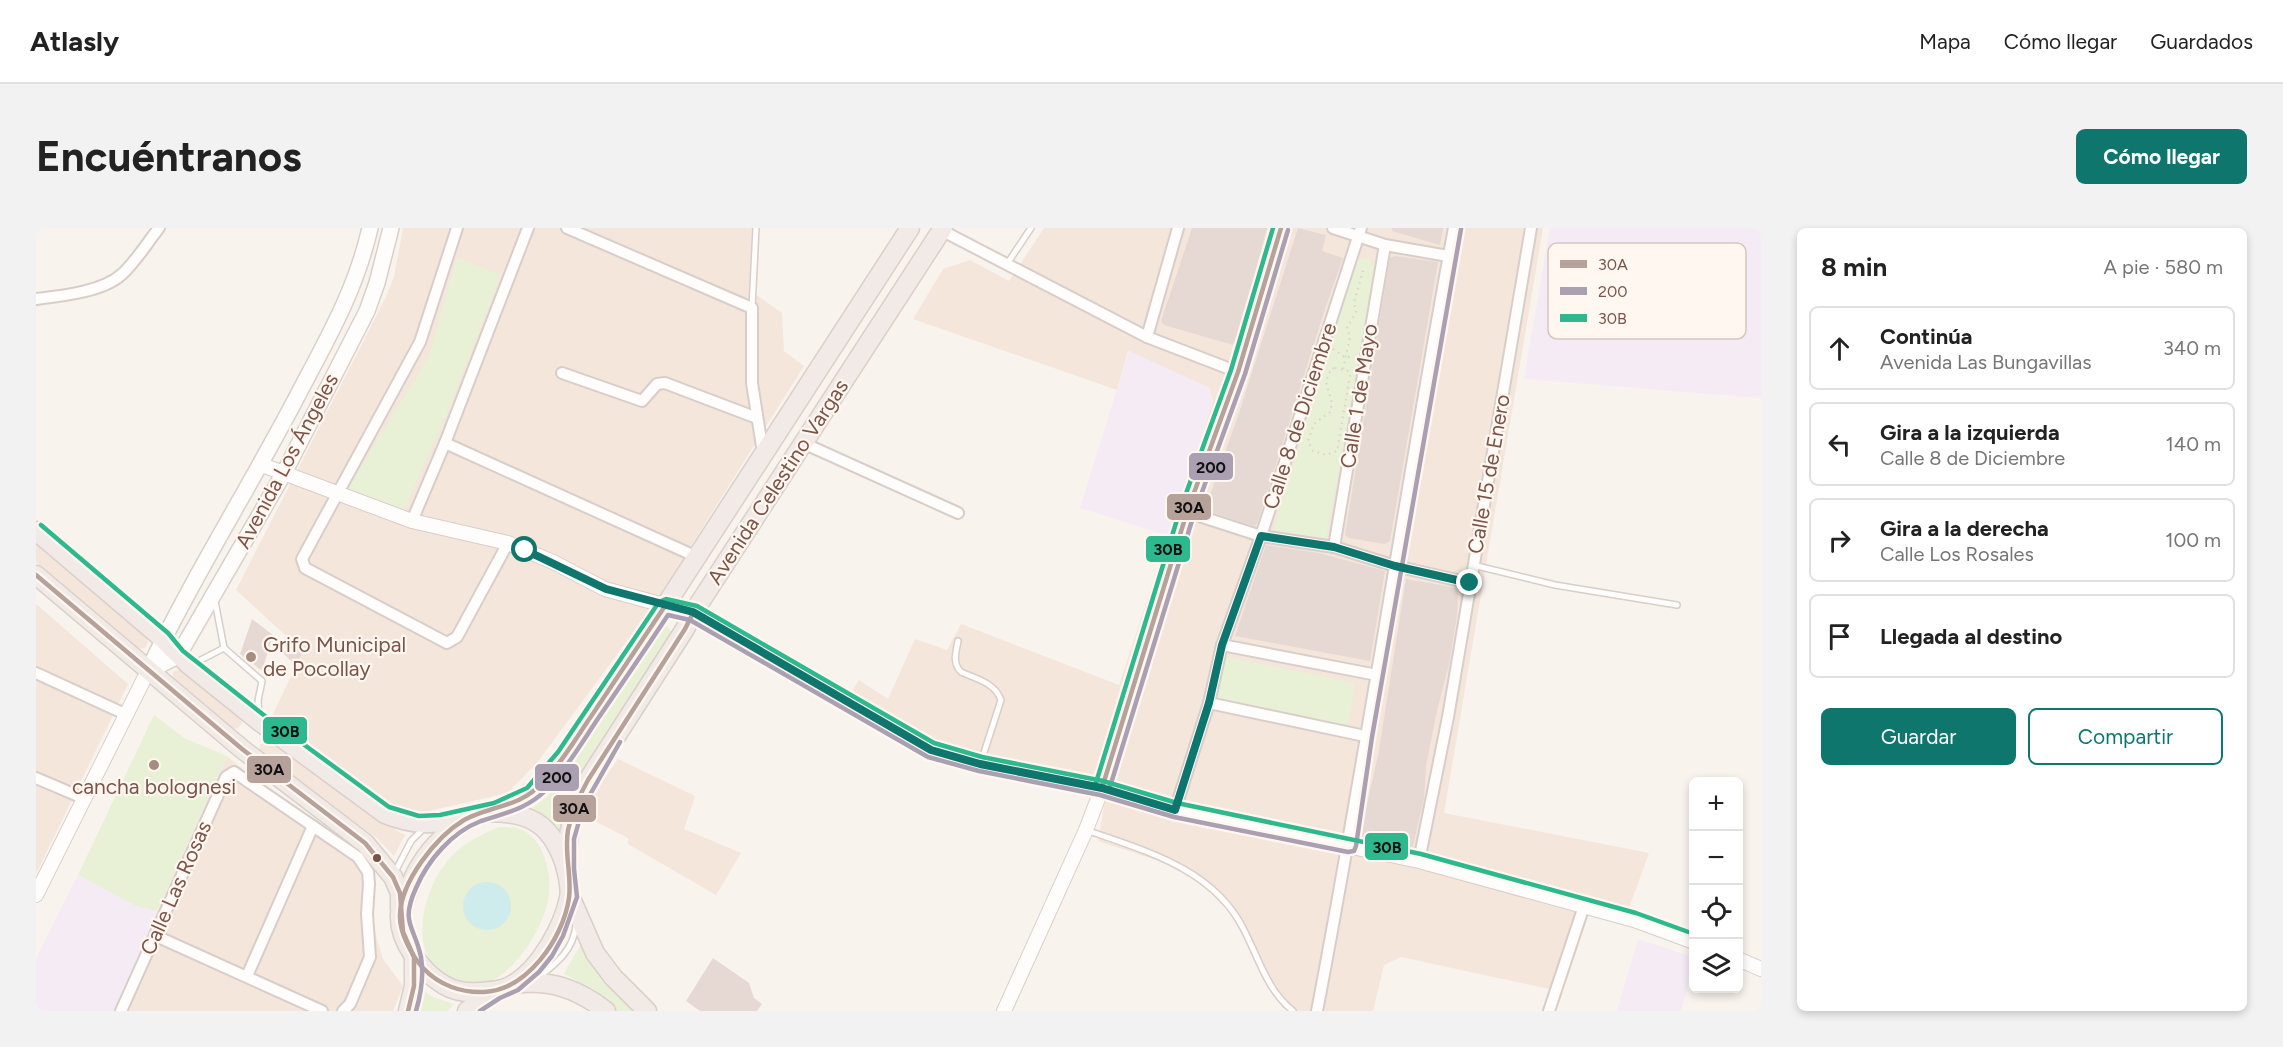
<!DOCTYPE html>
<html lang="es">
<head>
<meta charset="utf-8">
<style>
	:root { --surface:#fff; --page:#f2f2f2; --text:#222; --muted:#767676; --line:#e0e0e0; --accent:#0f766e }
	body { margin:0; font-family:Figtree,sans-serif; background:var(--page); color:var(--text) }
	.controls { position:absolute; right:18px; bottom:18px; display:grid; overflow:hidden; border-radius:9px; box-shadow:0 3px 9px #0003 }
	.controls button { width:54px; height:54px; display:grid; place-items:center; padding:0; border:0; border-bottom:2px solid var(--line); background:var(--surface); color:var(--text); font:30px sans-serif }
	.stop { position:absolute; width:18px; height:18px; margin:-14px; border:4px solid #0f766e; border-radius:50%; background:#fff }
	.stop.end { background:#0f766e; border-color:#fff; box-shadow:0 2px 6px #0008 }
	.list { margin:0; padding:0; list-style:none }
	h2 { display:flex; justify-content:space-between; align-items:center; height:78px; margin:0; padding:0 24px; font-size:26px }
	h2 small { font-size:20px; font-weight:400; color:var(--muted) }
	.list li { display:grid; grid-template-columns:39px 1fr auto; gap:18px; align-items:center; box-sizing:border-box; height:84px; margin:0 12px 12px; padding:0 12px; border:2px solid var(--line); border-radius:9px }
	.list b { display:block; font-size:22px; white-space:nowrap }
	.list p { margin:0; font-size:20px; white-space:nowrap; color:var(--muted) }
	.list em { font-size:20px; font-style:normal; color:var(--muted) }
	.actions { display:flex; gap:12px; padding:18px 24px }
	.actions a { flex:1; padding:14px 0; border:2px solid var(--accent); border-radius:9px; text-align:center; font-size:21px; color:var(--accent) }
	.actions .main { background:var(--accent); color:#fff }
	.icon { flex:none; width:33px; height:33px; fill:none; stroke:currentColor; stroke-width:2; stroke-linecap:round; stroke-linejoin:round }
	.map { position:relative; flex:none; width:1725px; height:783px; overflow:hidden; border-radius:9px }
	header { display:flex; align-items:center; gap:36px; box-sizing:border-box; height:84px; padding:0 30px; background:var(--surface); border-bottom:2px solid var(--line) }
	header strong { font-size:28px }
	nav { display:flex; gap:33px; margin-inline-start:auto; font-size:21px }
	.intro { display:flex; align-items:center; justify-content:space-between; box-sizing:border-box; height:144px; padding:0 36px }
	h1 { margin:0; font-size:42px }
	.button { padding:15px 27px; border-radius:9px; background:var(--accent); color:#fff; font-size:21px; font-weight:700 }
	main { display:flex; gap:36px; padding:0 36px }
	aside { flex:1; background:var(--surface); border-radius:9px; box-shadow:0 3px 9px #0003 }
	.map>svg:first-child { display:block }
</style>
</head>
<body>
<header>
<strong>Atlasly</strong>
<nav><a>Mapa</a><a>Cómo llegar</a><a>Guardados</a></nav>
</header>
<div class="intro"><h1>Encuéntranos</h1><a class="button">Cómo llegar</a></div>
<main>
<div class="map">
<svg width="1725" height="783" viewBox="0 0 1725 783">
	<rect width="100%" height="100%" fill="#f9f3ed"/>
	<!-- residential -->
	<g fill="#f4e6db">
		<polygon points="367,0 716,0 715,63 746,85 748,123 768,138 621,372 504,531 472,565 388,584 349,577 301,540 237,486 267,423 200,362 349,71 358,49"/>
		<polygon points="1008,0 1507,0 1408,585 1613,625 1590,688 1554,679 1542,701 1523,763 1365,729 1348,737 1337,783 1257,783 1231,754 1203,694 1186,669 1164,652 1126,634 1062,613 1070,568 945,534 893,522 810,471 823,452 852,471 879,411 911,422 925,396 1083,457 1177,173 1092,123 1081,162 877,91 907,41 934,32 973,53"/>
		<polygon points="0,315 110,408 112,415 109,420 102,421 0,334"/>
		<polygon points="0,376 92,456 0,646"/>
		<polygon points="146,440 203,488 206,495 202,500 195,501 137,450 137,444"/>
		<polygon points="230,512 345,594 369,607 358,628 341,610 223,525 224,517"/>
		<polygon points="191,528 338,651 337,698 347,731 367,758 357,783 80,783 99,733"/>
		<polygon points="582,531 659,568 648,601 705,625 680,667 592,616 592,610 547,587 559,564"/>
	</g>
	<!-- education -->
	<g fill="#f4ebf5">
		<polygon points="1514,0 1725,0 1725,170 1488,151"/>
		<polygon points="1093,123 1174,160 1177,173 1133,308 1044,280"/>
		<polygon points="42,647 100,678 121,683 80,783 0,783 0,731"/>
		<polygon points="1602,711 1657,729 1657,743 1645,783 1581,783"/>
	</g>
	<!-- green -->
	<g fill="#e8f0d6">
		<polygon points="421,29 465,47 414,178 368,282 311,262 393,128"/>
		<polygon points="1323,30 1334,31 1338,38 1338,45 1290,313 1240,308 1237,304 1318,35"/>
		<path d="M624,397C632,397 634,400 636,408L538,561L528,580L524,603L492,583L511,569L521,556L619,401Z"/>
		<polygon points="1190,429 1319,455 1310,508 1175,480"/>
		<polygon points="118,487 148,510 191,528 121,683 100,678 42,647"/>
		<path d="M463,599C469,599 475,599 481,600C489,602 498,609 502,616C513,633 516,658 511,677C502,711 463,772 420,755C369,735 384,665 413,631C427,615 444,607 463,599Z"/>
		<polygon points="545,716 567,747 600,783 580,783 559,762 528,746"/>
		<polygon points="383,760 397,769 418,776 412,783 378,783"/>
	</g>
	<!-- water -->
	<circle fill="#cdeceb" cx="451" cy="678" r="24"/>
	<!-- building -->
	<g fill="#e6d9d4">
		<polygon points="1156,0 1231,0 1208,87 1197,117 1128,97 1125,93"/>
		<polygon points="1262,0 1290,7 1286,23 1307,30 1289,81 1221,296 1218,298 1172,283 1170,279 1203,185"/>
		<polygon points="1356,0 1407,0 1404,17 1356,3"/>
		<polygon points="1359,28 1402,34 1354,313 1349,316 1313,310 1309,307 1354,30"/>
		<polygon points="1230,317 1283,325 1349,343 1334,433 1199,408"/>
		<polygon points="1370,351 1422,360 1421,388 1413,436 1400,487 1390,539 1388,570 1376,622 1323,611 1342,528"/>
		<polygon points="216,391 237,407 226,443 204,426"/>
		<polygon points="257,413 267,423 260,438 247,425"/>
		<polygon points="677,730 713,755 718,770 726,776 721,783 664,783 650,773"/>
	</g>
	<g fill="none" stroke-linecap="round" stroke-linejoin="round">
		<!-- service casing -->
		<g stroke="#d8cec9" stroke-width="8">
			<g id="service">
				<polyline points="971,36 995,0"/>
				<polyline points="716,80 720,0"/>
				<polyline points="1437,337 1519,357 1641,377"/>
				<polyline points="179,373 188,420 226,453 222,473 223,486"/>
				<path d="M922,413C920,424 916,435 925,444C941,451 959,455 965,472L945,534"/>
				<polyline points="157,436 188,420"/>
				<path d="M1050,602C1110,623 1178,641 1208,702C1223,731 1231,762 1257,783"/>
				<polyline points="359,644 375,613 388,600"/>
				<path d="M503,749C521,735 537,722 540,698"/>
			</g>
		</g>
		<!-- minor casing -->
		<g stroke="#d8cec9" stroke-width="14">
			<g id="minor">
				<polyline points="421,0 384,114 266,331 269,340 411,415 421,409 472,315"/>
				<polyline points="531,0 716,80 716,155 727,225"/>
				<polyline points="901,0 1111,109 1202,144"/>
				<polyline points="1297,0 1349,17 1412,28"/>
				<path d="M0,71C24,68 66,64 85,47C99,35 111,15 123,0"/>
				<polyline points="1111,109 1142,0"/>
				<polyline points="526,145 606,173 621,156 629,155 721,190"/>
				<polyline points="409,215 661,329"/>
				<polyline points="767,215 922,285"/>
				<polyline points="1151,284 1225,308 1298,319 1359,338 1434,355"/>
				<polyline points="376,293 409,215 492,0"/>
				<polyline points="1298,319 1349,17"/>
				<polyline points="1186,417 1341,447"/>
				<polyline points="0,445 89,486"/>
				<polyline points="1173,475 1329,508"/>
				<polyline points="0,550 47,570"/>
				<polyline points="1139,582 1173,475 1186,417 1225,308 1325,0"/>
				<polyline points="1383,633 1412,489 1495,0"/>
				<polyline points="120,708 286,783"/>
				<polyline points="211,748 277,598"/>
				<polyline points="85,783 190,549 198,544 322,629 332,644 333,656 331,686 334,729 314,776 307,783"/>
				<path d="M1281,783C1331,523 1369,261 1418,0"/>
				<polyline points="1513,783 1548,678"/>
			</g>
		</g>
		<!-- tertiary casing -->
		<g stroke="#d8cec9" stroke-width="16">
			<g id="tertiary">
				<polyline points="226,237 376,293 472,315 517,334 569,361 657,385 895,522 944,536 1066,560 1139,582 1383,633 1598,692 1658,714"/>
				<polyline points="0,667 112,443"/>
				<polyline points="1702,731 1725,741"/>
				<polyline points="968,783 1050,602 1066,560 1151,284 1202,144 1245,0"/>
			</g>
		</g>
		<!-- secondary casing -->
		<g stroke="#dad0ca" stroke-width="18">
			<g id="secondary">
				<polyline points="112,443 142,428 248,245 331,83 341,55 355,0"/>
				<path d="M112,443C158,347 215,257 264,163C293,108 320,61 334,0"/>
			</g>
		</g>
		<!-- primary casing -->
		<g stroke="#dacfca" stroke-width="21">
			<g id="primary">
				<polyline points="372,783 378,758 378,729"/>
				<polyline points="431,783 460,763"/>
			</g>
		</g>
		<!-- trunk casing -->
		<g stroke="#dacfca" stroke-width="21">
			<g id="trunk">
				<path d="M0,303L127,411L152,436L224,494L349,586C381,599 397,596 430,590"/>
				<polyline points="0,347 206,521 329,615 357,649 364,665 364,681"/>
				<path d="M451,584C492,572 503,560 528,528L629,378L874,0"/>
				<path d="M451,584C492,584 514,594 528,634C531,643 535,660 533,670C527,699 504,740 478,756C467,763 455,763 443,764C431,765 418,763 408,757C386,744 362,713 364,686C365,681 368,674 370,669C383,628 411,597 451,584Z"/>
				<path d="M530,641C531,606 536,583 552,552L649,401L657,385L907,0"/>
				<polyline points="534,668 559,725 577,749 611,783"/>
				<path d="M478,756C514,751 542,761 570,783"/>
			</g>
		</g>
		<!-- path -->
		<g stroke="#dcd1ce" stroke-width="2" stroke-dasharray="1.5 4.5" stroke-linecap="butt">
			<polyline points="1297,121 1310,130 1318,127"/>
			<polygon points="1299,140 1312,143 1314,147 1301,223 1290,227 1277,223 1272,213 1278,196 1294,184 1296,175 1290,154 1295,141"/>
			<polyline points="1307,141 1314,109 1311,100 1320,84 1318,74 1328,40"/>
		</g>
		<!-- service -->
		<use href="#service" stroke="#fefdfc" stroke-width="5"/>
		<!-- minor -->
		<use href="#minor" stroke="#fefdfc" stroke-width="10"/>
		<!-- tertiary -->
		<use href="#tertiary" stroke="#fefdfc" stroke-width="14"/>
		<!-- secondary -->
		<use href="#secondary" stroke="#fefdfc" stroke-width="15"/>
		<!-- primary -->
		<use href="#primary" stroke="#f3ece6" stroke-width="18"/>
		<!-- trunk -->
		<use href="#trunk" stroke="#f2eae6" stroke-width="18"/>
		<!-- bus-1 casing -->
		<g stroke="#fff7f0" stroke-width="9">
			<g id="bus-1">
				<polyline points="0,347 206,521 329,615 357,649 364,665 367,704 378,729 378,758 372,783"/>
				<path d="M629,378L657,385L649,401L552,552C543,568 536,584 532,602C528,625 536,648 533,670C527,711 491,762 448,764C425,765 403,757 387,740C376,728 363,704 364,687C365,653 400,609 428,592C454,578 484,579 505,556C525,536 540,510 556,487C580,451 605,414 629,378Z"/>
				<polyline points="657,385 895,522 944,536 1066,560"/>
				<polyline points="1066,560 1151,284 1202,144 1245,0"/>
			</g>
		</g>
		<!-- bus-2 casing -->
		<g stroke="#fff7f0" stroke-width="9">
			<g id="bus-2">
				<polyline points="1073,562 1158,286 1209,146 1252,2"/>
				<path d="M380,783C385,766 388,747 385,729C378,697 364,695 380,660C392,632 416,604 445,593C469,585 491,581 510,562C530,541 545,516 561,492C585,457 609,422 632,387L654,392L892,529L943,543L1064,567L1138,589L1312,624L1318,623L1320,618L1336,509L1425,1"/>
				<polyline points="444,783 464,770 482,762 503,744 516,728 527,708 541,669 538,641 538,611 547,579 584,514"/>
			</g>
		</g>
		<!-- bus-3 casing -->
		<g stroke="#fff7f0" stroke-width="9">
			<g id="bus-3">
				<polyline points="5,297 132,405 147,423 229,488 353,579 383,588 404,587 458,575 491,560 522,524 623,374 630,371 661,378 898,515 946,529 1067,553 1141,575 1385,626 1600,685 1658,706"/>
				<polyline points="1059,558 1144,282 1195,142 1237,0"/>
			</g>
		</g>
		<!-- bus-1 -->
		<use href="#bus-1" stroke="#b6a19b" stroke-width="4.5"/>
		<!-- bus-2 -->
		<use href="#bus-2" stroke="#ab9fb2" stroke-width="4.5"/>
		<!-- bus-3 -->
		<use href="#bus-3" stroke="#2eb88e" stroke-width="4.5"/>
	</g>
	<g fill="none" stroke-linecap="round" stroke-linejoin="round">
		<!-- route -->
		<polyline stroke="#0f766e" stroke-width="8" points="489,322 570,361 657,384 895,522 944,536 1066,560 1139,582 1173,475 1186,417 1225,308 1298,319 1359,338 1434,355"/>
	</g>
	<!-- markers -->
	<g fill="#a78c82" stroke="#fff7f0" stroke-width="2">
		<circle cx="215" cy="429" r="6"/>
		<circle cx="118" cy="537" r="6"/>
	</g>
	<circle fill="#7b5449" stroke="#fff7f0" stroke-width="2" cx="341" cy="630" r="5"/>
	<g text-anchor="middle" stroke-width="4.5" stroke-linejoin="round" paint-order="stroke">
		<!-- street labels -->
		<g font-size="21" fill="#7b5449" stroke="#fff7f0">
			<text transform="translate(1323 168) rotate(-81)" y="7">Calle 1 de Mayo</text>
			<text transform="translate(1264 188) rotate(-72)" y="7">Calle 8 de Diciembre</text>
			<text transform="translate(251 233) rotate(-62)" y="7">Avenida Los Ángeles</text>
			<text transform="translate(1453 246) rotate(-80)" y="7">Calle 15 de Enero</text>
			<text transform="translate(742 254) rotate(-57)" y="7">Avenida Celestino Vargas</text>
			<text transform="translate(140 660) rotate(-66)" y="7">Calle Las Rosas</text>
		</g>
		<!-- poi labels -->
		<g font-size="21" fill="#7b5449" stroke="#fff7f0" text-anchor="start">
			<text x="227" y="424">Grifo Municipal<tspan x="227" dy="24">de Pocollay</tspan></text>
			<text x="118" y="566" text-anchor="middle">cancha bolognesi</text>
		</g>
	</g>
	<!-- legend -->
	<rect x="1512" y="15" width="198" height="96" rx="9" fill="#fff7f0" stroke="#d7c6be" stroke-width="1.5"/>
	<rect x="1524" y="32" width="27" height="8" fill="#b6a19b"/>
	<rect x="1524" y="59" width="27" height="8" fill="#ab9fb2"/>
	<rect x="1524" y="86" width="27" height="8" fill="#2eb88e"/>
	<g font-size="16" fill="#7b5449">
		<text x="1562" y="42">30A</text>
		<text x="1562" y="69">200</text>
		<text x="1562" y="96">30B</text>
	</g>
	<g stroke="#fff7f0" stroke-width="2">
		<rect x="1152" y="224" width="46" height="29" rx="6" fill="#ab9fb2"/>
		<rect x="1130" y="265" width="46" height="28" rx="6" fill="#b6a19b"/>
		<rect x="1109" y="307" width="46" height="28" rx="6" fill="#2eb88e"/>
		<rect x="226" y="488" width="46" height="29" rx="6" fill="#2eb88e"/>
		<rect x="210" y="527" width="46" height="29" rx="6" fill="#b6a19b"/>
		<rect x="498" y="535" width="46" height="29" rx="6" fill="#ab9fb2"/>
		<rect x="516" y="566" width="45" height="29" rx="6" fill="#b6a19b"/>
		<rect x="1328" y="604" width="45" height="29" rx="6" fill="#2eb88e"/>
	</g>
	<g font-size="16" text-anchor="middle" font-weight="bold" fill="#111">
		<text x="1175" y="245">200</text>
		<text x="1153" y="285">30A</text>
		<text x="1132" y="327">30B</text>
		<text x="249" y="509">30B</text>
		<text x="233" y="547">30A</text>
		<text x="521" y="555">200</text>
		<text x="538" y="586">30A</text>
		<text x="1351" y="625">30B</text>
	</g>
</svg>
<div class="controls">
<button>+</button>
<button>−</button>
<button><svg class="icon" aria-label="locate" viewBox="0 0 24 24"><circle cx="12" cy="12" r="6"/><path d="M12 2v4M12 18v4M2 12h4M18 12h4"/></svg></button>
<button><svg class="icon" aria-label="layers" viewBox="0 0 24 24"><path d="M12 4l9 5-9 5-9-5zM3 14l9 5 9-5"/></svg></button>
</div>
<div class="stop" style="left:489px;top:322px"></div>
<div class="stop end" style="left:1434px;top:355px"></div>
</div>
<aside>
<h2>8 min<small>A pie · 580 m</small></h2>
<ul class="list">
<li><svg class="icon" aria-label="ahead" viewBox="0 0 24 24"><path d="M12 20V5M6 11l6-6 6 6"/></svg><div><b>Continúa</b><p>Avenida Las Bungavillas</p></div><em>340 m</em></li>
<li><svg class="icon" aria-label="left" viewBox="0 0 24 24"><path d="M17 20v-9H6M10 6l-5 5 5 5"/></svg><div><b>Gira a la izquierda</b><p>Calle 8 de Diciembre</p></div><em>140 m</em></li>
<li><svg class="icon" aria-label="right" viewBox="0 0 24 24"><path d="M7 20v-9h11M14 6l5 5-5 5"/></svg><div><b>Gira a la derecha</b><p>Calle Los Rosales</p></div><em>100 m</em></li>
<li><svg class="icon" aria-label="arrive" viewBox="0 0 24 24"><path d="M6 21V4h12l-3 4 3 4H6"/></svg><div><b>Llegada al destino</b></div></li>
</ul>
<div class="actions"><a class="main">Guardar</a><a>Compartir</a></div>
</aside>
</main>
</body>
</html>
